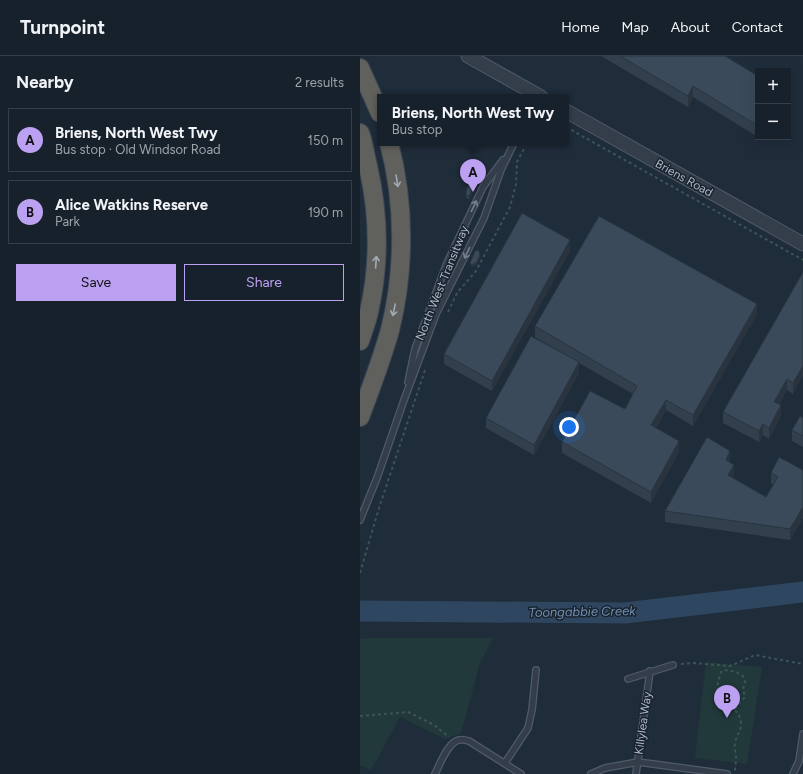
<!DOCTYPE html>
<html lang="en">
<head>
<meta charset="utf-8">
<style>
	:root { --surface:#17212c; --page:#242e38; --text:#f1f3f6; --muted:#9ea3a9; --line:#363e48; --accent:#bca0f2 }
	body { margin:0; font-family:Figtree,sans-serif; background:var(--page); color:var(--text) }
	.controls { position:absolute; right:12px; top:12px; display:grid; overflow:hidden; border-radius:0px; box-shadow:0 4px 16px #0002 }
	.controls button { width:36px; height:36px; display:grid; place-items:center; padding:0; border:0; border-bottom:1px solid var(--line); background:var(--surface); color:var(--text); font:20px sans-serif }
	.you { position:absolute; left:209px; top:371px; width:14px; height:14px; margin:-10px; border:3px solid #fff; border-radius:50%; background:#1a73e8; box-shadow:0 0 0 6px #1a73e833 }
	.badge { display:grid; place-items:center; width:26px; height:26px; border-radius:50%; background:var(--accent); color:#111; font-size:13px; font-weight:700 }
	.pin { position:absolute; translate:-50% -33px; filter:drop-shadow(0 1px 2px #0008) }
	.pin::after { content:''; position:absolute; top:21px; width:14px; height:12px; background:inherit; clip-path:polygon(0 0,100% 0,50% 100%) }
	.popup { position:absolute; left:17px; top:38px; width:192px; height:52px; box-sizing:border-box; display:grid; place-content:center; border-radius:0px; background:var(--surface); filter:drop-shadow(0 1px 3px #0005); font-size:13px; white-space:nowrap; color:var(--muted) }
	.popup b { font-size:15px; color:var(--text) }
	.popup::after { content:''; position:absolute; left:50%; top:100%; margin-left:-8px; border:8px solid transparent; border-top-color:var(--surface) }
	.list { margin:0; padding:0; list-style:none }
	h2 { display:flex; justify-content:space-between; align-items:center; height:52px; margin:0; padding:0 16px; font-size:17px }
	h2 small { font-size:13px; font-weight:400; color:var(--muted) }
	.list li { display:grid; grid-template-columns:26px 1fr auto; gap:12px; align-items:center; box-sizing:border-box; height:64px; margin:0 8px 8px; padding:0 8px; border:1px solid var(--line); border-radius:0px }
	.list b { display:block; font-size:15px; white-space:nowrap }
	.list p { margin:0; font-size:13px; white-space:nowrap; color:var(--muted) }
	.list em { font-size:13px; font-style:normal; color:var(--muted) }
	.actions { display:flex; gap:8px; padding:12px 16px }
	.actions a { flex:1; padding:9px 0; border:1px solid var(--accent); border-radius:0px; text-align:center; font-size:14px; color:var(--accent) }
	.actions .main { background:var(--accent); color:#111 }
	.map { position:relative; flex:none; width:443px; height:718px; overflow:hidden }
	header { display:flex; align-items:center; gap:24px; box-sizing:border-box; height:56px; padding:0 20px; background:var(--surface); border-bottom:1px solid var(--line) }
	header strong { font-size:19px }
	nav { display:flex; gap:22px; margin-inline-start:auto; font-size:14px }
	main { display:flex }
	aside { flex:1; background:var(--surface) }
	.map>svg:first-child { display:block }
</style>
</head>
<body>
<header>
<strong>Turnpoint</strong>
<nav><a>Home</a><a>Map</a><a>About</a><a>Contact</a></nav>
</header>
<main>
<aside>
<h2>Nearby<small>2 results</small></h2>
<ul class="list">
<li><span class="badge">A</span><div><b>Briens, North West Twy</b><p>Bus stop · Old Windsor Road</p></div><em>150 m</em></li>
<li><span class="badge">B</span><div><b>Alice Watkins Reserve</b><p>Park</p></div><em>190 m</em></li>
</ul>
<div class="actions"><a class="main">Save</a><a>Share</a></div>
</aside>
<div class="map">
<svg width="443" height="718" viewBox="0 0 443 718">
	<rect width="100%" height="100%" fill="#1f2c3a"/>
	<!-- green -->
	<g fill="#21393b">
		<polygon points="13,582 133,582 120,607 101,677 85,683 40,661 11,714 0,709 0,583"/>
		<polygon points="346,606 402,611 387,708 335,702"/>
	</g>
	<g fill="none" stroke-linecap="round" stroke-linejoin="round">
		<!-- river -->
		<polyline stroke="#2f4661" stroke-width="21" points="0,555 265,557 443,536"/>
		<!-- service casing -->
		<g stroke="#505b68" stroke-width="8">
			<g id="service">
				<polyline points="48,326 55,293 87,207 123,131 143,104"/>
				<polyline points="0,464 17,422 44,344 76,258 124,162 141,114 154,87"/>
				<polyline points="268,623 313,609"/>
				<polyline points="145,707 168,672 172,654 176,614"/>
				<path d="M75,718C80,708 88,686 99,684C103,683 106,684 109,685L161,718"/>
				<polyline points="231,718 245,712 278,706 367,718"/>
				<polyline points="276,718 290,615"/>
				<polyline points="433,718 439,705 443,678"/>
			</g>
		</g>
		<!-- tertiary casing -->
		<g stroke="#505b68" stroke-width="15">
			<g id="tertiary">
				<polyline points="108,0 181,41"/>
				<polyline points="206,55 443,188"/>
			</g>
		</g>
		<!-- trunk casing -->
		<g stroke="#3d4855" stroke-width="20">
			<g id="trunk">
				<polyline points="0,12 20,57"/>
				<path d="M0,77C4,87 5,99 8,110C19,158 20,207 9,256C7,265 3,275 0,285"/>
				<path d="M0,361C11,332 22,303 30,274C45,214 45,147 29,87"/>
			</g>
		</g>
		<!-- path -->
		<g stroke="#3b5555" stroke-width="2" stroke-dasharray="3 3" stroke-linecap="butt">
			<polyline points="206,71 443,204"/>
			<polyline points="88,256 97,237 116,215 150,151 156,128 157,106 167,87"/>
			<polyline points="0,517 19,452 65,314"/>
			<polyline points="321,608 334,607 370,610 395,599 443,608"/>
			<path d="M375,653L385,641L383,633L385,626L383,620L376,616L364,614L361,616C359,623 356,631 358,638C360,650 378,648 381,666C382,674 376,679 375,687C374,692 376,697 376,702C376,707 375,711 375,715"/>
			<polyline points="0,660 48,656 74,669 89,681"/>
		</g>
		<!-- service -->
		<use href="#service" stroke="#333e4a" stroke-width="5.5"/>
		<!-- tertiary -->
		<use href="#tertiary" stroke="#333e4a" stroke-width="13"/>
		<!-- trunk -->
		<use href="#trunk" stroke="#60605c" stroke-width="18"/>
	</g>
	<!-- wall -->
	<g fill="#32404d">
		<polygon points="241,0 365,0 398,20 398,81 333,41 328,51"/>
		<polygon points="116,131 109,143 106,142 106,135"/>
		<polygon points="210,195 132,335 84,308 84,298"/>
		<polygon points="443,216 433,338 427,334 419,348 421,360 409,383 403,379 399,386 363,367 363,356"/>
		<polygon points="397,258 333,370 306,354 296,372 319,396 291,447 202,397 202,386 265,353 273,338 219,307 219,317 174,399 126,372 126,362 198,295 175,281 175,270"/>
		<polygon points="443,362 443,391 432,385 432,374"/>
		<polygon points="370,405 370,406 374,419 372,422 406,441 413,429 411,427 411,417 443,414 443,462 430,484 305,466 305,455"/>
	</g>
	<!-- shaded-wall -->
	<g fill="#29343f">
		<polygon points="333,30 333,41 328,51 328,40"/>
		<polygon points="116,128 116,131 109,143 109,140"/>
		<polygon points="210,184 210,195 132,335 132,325"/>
		<polygon points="120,199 120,202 116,210 111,212 111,209"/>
		<polygon points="397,248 397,258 333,370 333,359"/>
		<polygon points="219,306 219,317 174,399 174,389"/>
		<polygon points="443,310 443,320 433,338 433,327"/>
		<polygon points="427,323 427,334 414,357 414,346"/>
		<polygon points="306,344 306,354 291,380 291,369"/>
		<polygon points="421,349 421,360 409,383 409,372"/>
		<polygon points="403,368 403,379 399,386 399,375"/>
		<polygon points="319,385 319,396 291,447 291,436"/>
		<polygon points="370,395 370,405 366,414 366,404"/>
		<polygon points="374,409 374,419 368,430 368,419"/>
		<polygon points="443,451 443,462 430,484 430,473"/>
	</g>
	<!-- building -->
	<g fill="#3a4a5a" stroke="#29343f">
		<polygon points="260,0 365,0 398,20 398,70 333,30 328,40"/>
		<polygon points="113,125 116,128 109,140 106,139 106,135 109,127"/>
		<polygon points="162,157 210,184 132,325 84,298"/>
		<polygon points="239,160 397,248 333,359 306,344 291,369 319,385 291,436 202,386 230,335 265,353 277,330 175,270"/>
		<polygon points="118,194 119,195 120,199 116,207 111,209 110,207 115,195"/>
		<polygon points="443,216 443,310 433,327 427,323 414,346 421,349 409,372 403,368 399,375 363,356"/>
		<polygon points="171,280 219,306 174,389 126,362"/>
		<polygon points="440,360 443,362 443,380 432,374"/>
		<polygon points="347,381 370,395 366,404 374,409 368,419 406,441 418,421 411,417 419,401 443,414 443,451 430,473 305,455"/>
	</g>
	<!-- one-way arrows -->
	<defs><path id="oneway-shaft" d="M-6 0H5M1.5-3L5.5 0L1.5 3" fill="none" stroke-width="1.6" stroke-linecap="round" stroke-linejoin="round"/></defs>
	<g stroke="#a1abb7">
		<use href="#oneway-shaft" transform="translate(37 125) rotate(81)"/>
		<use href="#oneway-shaft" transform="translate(16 206) rotate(-86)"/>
		<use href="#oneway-shaft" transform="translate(34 254) rotate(102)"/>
	</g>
	<g stroke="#76818f">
		<use href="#oneway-shaft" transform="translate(114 150) rotate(-64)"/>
		<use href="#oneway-shaft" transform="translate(107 197) rotate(115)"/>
	</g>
	<g text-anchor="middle" stroke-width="3" stroke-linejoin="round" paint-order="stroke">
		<!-- street labels -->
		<g font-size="12" fill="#adb8c7" stroke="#18232e">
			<text transform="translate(324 122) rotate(29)" y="4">Briens Road</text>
			<text transform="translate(82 227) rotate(-68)" y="4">North West Transitway</text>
			<text transform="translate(283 667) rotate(-82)" y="4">Killylea Way</text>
		</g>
		<!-- water labels -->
		<g font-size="13" font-style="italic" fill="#7390b2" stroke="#18232e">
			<text transform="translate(222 555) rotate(-1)" y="5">Toongabbie Creek</text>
		</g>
	</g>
</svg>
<div class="controls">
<button>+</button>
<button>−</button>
</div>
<div class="you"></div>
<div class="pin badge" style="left:113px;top:136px">A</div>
<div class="popup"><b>Briens, North West Twy</b>Bus stop</div>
<div class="pin badge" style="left:367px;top:662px">B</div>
</div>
</main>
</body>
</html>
